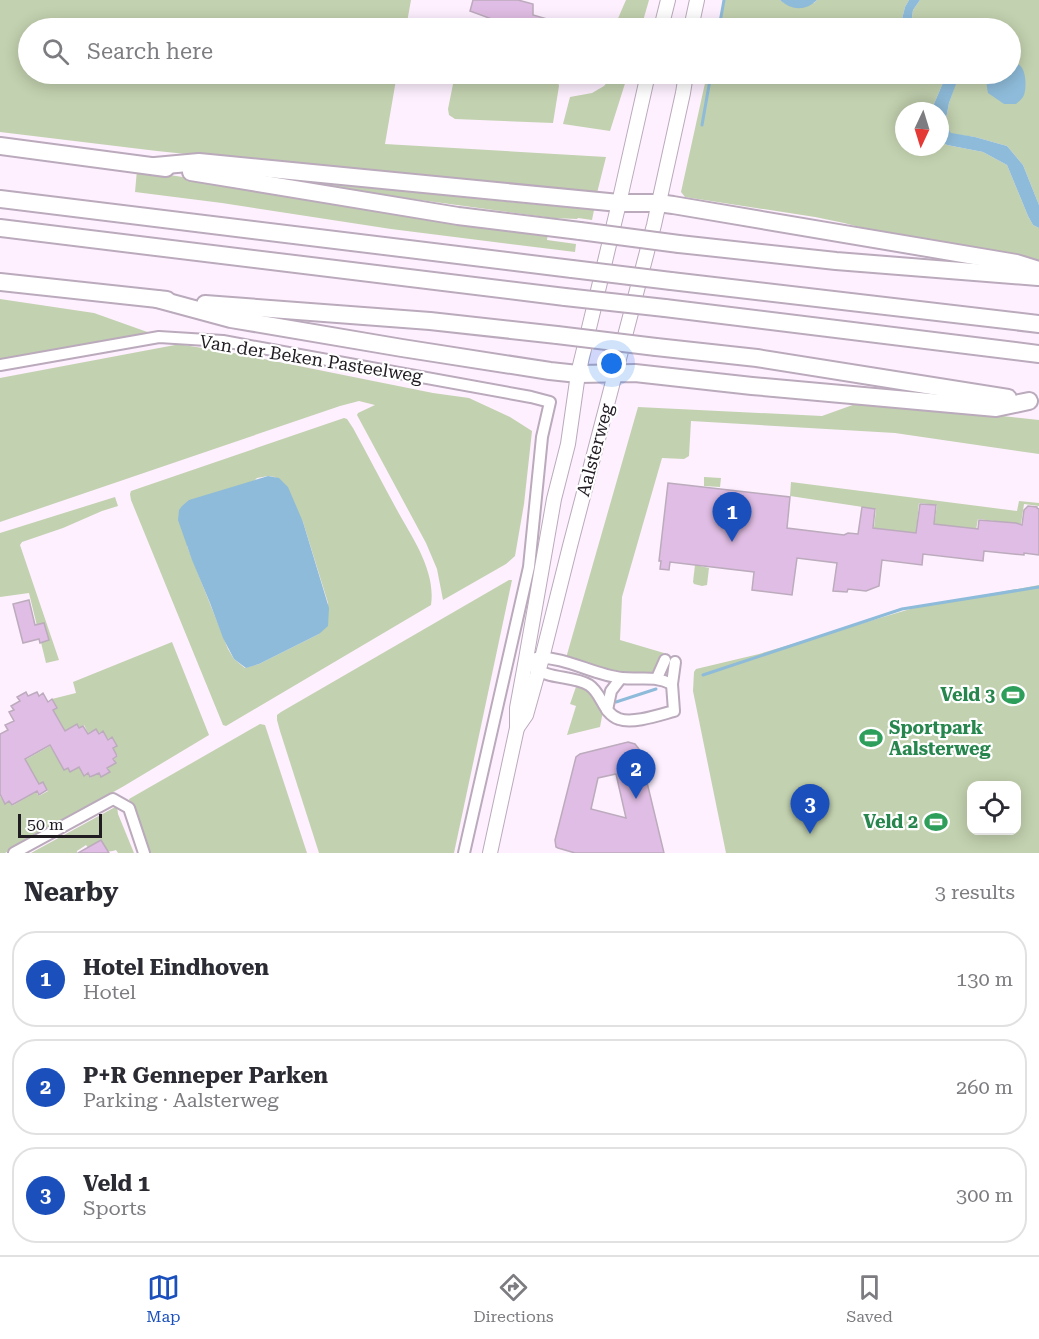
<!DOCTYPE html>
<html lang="en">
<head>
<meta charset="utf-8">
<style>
	:root { --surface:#fff; --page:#f2f2f3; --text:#2b2b33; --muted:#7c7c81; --line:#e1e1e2; --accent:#1a4fbc }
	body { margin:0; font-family:"Roboto Serif",serif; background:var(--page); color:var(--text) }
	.controls { position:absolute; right:18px; bottom:18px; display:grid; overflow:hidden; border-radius:12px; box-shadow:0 3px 15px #0003 }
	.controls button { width:54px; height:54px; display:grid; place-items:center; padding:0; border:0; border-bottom:2px solid var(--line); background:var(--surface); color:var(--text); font:30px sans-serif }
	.compass { position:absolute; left:895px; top:102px; width:54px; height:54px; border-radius:50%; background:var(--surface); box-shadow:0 3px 15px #0003; rotate:184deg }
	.scale { position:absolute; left:18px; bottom:15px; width:84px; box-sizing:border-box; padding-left:6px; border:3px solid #211b22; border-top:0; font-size:16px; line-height:21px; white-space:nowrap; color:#211b22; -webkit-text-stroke:4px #fff; paint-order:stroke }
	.you { position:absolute; left:612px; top:364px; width:21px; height:21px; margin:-15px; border:4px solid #fff; border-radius:50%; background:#1a73e8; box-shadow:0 0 0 9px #1a73e833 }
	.badge { display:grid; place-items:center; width:39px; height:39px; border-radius:50%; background:var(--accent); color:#fff; font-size:20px; font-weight:700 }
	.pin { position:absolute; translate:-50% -50px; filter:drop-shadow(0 2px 3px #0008) }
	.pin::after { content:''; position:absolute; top:32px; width:21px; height:18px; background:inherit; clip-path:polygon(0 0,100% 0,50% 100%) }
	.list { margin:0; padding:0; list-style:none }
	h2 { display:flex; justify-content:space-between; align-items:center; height:78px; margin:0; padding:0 24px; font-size:26px }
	h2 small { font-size:20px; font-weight:400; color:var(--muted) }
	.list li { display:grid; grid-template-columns:39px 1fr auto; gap:18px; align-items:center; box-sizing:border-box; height:96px; margin:0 12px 12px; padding:0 12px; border:2px solid var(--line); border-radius:24px }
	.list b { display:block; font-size:22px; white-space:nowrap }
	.list p { margin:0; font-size:20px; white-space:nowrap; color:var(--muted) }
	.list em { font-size:20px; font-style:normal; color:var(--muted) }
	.icon { flex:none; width:33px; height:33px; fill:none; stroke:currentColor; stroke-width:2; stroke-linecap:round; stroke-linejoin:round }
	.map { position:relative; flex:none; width:1039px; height:853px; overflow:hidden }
	.search { position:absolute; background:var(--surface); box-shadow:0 3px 15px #0003; left:18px; right:18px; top:18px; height:66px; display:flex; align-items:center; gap:15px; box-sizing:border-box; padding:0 21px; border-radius:33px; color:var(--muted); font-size:22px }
	.sheet { height:402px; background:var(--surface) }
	nav { display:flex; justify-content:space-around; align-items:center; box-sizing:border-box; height:84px; border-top:2px solid var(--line); background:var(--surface); font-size:16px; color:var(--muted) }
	nav a { display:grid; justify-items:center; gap:3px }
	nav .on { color:var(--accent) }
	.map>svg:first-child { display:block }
</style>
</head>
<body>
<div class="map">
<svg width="1039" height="853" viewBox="0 0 1039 853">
	<rect width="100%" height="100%" fill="#fef0ff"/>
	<!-- green -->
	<g fill="#c2d1af" fill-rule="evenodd">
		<polygon points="0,0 411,0 406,28 28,28 28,74 397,74 385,144 606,157 597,193 553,192 157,151 0,132"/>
		<polygon points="626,0 649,0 641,28 617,28 616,23"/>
		<polygon points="724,0 780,0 784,3 814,3 817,0 909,0 905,7 901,23 904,28 717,28"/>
		<polygon points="920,0 1039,0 1039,205 1023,165 1007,146 975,137 951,134 945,124 949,103 959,74 991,74 989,76 1004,104 1013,63 1011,64 1010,28 914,28 911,25 913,10"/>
		<polygon points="455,74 556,74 559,86 553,123 455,119 449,115 448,109"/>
		<path d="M568,74H600C589,81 578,84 568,74Z"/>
		<polygon points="614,74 628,74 610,131 563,124 570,97 592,93 604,86"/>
		<polygon points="707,74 944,74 945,78 931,111 904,111 904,147 940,147 940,141 947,145 983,152 1007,165 1028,216 1033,225 1039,228 1039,261 1016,258 882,233 844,223 815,217 685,197 681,192"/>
		<polygon points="137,170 548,233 547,240 576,244 575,252 391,229 222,203 135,192"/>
		<polygon points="256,174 449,191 489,200 594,210 592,220 578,218 577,219 553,218 347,190"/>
		<polygon points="0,299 94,313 153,334 0,360"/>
		<polygon points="175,345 183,345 229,352 433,393 469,398 510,417 532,431 524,504 515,556 506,564 443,600 437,569 426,543 357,415 358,413 375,405 359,401 340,406 0,522 0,378"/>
		<polygon points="861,402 949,410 1039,420 1039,454 895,433 691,421 689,456 684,459 662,458 622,597 620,640 664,653 659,667 653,674 623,675 566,658 638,407 822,416"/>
		<path d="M344,418L347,419L353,428C368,455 382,483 397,510C413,539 436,571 431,605L226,726L223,725L131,500L130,494L131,491ZM268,476L275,477L303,522L328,603L319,634L259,664L245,668L234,659L228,649L187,546L257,478Z"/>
		<polygon points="704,477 721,478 720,487 704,486"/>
		<polygon points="791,482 1017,511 1019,501 1039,503 1039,506 1024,504 1021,524 978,519 976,530 934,526 937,505 919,503 916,533 874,528 876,509 790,496"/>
		<polygon points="115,497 118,506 102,511 63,528 22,542 20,545 59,660 46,663 29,593 0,597 0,533"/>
		<polygon points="695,565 709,568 707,585 702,586 694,584 693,582"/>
		<polygon points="509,580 512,580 454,853 319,853 280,731 277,720 277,715 281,712"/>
		<path d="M1039,585V853H726L693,691L694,672L696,669L759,654L917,607ZM972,786H1016V830H972Z"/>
		<polygon points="172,642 209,735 124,786 5,853 0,853 0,796 5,804 9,802 12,806 36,792 39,796 48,791 43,782 39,784 25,760 50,746 64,770 68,768 71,772 79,767 84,776 88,774 90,778 98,773 101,777 110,772 108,768 116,763 114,759 118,756 113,749 117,746 112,737 108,739 103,731 99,733 96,729 88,733 84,725 79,728 77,724 52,738 53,711 57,708 52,699 76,693 73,682"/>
		<polygon points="577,684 591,691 603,711 600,727 567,735 576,706 570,704"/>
		<polygon points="260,724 265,725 307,853 147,853 129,799"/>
		<path d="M117,806L118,814L134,853H118L116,850C108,853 98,851 89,849L86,845L77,851V853H31Z"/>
	</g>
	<!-- water -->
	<g fill="#8ebbd9">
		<path d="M780,0H817C806,11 792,11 780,0Z"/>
		<polygon points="909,0 920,0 913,10 911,24 914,28 904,28 901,23 905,7"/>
		<path d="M1013,63C1017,64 1020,64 1022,68C1026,74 1027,90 1023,97C1021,100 1018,102 1016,104H1004L988,93C983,71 993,74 1010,74L1011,64Z"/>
		<polygon points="944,74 959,74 959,76 949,103 945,124 951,133 975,137 1007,146 1023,165 1039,205 1039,228 1033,225 1028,216 1007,165 983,152 947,145 940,141 940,111 931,111 945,78"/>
		<polygon points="268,476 279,478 288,487 303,522 329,608 328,626 319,634 259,664 246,668 234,659 223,638 210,603 192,560 178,520 179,510 182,506 189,500"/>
	</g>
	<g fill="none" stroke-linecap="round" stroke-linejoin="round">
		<!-- stream -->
		<g stroke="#8ebbd9" stroke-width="3">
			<polyline points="719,28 724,0"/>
			<polyline points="702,125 711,74"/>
			<polyline points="703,675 902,609 1039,587"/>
			<polyline points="616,702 656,689"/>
		</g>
	</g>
	<!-- building -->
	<g fill="#e0bde4" stroke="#bbabbc" stroke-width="1.5" fill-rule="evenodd">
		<polygon points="473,0 518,0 533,4 533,15 554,21 552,28 516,28 470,11"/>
		<polygon points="668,483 790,497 787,528 844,535 848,533 858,534 862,507 875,509 873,528 916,533 920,504 936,505 934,524 978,529 979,520 1016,523 1022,525 1024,510 1028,506 1037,507 1037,508 1039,509 1039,555 1024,553 1024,555 984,551 983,561 923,554 922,565 882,560 879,586 866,591 848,589 847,592 833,591 837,563 797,558 792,595 752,590 754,572 670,562 669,570 660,569 661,561 659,561"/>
		<polygon points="29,600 35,625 44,623 49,640 40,643 39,639 23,643 13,604"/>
		<polygon points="26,692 28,696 37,692 39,696 43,693 48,702 52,699 57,708 53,710 65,731 77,724 79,728 83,726 88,734 96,729 99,734 103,731 108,740 112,737 117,746 113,748 117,756 113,759 116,763 107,768 110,772 101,777 99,773 90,777 88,773 84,776 79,767 70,772 68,768 64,770 50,745 25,759 39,784 43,782 47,790 39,795 37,791 12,805 9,801 5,804 0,794 0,734 8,730 5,725 14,721 9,712 14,710 11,706 20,701 17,697"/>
		<path d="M628,742L635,744L639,749L664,853H575L558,848L556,847L555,840L576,757L580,754ZM616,774L626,818L591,809L598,778Z"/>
		<polygon points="101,840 109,853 78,853"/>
	</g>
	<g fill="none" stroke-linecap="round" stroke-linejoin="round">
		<!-- minor casing -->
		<g stroke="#baaabc" stroke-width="14">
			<g id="minor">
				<polyline points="0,365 159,337 223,341 531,397 550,402 542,437 529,567 464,853"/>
				<path d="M536,658C565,656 593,675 622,678C641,680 653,675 672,684"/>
				<path d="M533,666C547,680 572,675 589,685C602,693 603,714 619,719C633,724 659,715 674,711L672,684L675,662"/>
				<polyline points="657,678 665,660"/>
				<polyline points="607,710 611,691 621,678"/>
				<polyline points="14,853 113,799 129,808 144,853"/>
			</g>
		</g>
		<!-- major casing -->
		<g stroke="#baaabc" stroke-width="16">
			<g id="major">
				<polyline points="661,28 668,0"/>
				<polyline points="691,28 697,0"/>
				<polyline points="517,728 526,715 542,658 570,546 654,225 683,93 686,74"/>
				<polyline points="490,853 517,728 517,708 526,659 554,499 568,444 578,374 619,203 648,74"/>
			</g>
		</g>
		<!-- highway casing -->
		<g stroke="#baaabc" stroke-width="20">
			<g id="highway">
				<polyline points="0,146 166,168"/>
				<polyline points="155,166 199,162 619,203 658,203 673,205 1016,263 1039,270"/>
				<polyline points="191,172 458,216 580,231"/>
				<polyline points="0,199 572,269"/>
				<polyline points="0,228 565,297"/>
				<polyline points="679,244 836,261 1038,277"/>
				<polyline points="671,281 1039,324"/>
				<polyline points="0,282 167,300"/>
				<polyline points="157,299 231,319 402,348 550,371 578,374 635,373 752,386 996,408 1029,401"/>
				<polyline points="205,304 430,321 557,335"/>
				<polyline points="665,308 1039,354"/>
				<polyline points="656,347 757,358 1008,398"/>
			</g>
		</g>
		<!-- minor -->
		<use href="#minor" stroke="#fff" stroke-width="10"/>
		<!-- major -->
		<use href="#major" stroke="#fff" stroke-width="14"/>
		<!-- highway -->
		<use href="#highway" stroke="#fff" stroke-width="16"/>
		<!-- highway-bridge casing -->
		<g stroke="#baaabc" stroke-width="20" stroke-linecap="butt">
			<g id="highway-bridge">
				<polyline points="580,231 679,244"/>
				<polyline points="572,269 671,281"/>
				<polyline points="565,297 665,308"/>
				<polyline points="557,335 656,347"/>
			</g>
		</g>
		<!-- highway-bridge -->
		<use href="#highway-bridge" stroke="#fff" stroke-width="16"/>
	</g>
	<!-- icons -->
	<defs>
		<g id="stadium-bare" transform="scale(1.8)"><path d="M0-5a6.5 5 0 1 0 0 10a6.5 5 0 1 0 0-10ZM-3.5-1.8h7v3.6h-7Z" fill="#2e9e5b" stroke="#fff" stroke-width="2.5" paint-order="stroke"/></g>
	</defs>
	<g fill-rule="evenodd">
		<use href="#stadium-bare" x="1013" y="695"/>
		<use href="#stadium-bare" x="871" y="738"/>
		<use href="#stadium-bare" x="936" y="822"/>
	</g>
	<g text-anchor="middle" stroke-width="4.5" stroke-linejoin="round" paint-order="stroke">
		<!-- street labels -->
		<g font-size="18" fill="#211b22" stroke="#fff">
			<text transform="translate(311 359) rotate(9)" y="6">Van der Beken Pasteelweg</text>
			<text transform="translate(595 450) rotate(-75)" y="6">Aalsterweg</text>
		</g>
		<!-- leisure labels -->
		<g font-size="18" font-weight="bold" fill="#27864d" stroke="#fff" text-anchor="end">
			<text x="995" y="701">Veld 3</text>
			<text x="889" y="734" text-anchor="start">Sportpark<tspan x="889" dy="21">Aalsterweg</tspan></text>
			<text x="918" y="828">Veld 2</text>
		</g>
	</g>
</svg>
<div class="controls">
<button><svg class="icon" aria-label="locate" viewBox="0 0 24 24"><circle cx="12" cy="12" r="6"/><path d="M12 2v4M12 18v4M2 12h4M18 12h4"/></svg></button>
</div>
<svg class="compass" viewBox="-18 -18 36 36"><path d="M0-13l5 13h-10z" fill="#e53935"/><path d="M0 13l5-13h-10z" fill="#7c7c81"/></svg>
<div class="scale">50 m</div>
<div class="you"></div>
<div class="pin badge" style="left:732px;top:542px">1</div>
<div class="pin badge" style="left:636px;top:799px">2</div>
<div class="pin badge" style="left:810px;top:834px">3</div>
<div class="search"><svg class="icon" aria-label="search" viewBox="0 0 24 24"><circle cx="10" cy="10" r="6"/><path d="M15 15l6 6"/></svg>Search here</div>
</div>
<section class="sheet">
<h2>Nearby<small>3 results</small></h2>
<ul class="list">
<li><span class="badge">1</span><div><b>Hotel Eindhoven</b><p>Hotel</p></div><em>130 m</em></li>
<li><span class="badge">2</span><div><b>P+R Genneper Parken</b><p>Parking · Aalsterweg</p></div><em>260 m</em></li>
<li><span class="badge">3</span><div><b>Veld 1</b><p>Sports</p></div><em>300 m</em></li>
</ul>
</section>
<nav>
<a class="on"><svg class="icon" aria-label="map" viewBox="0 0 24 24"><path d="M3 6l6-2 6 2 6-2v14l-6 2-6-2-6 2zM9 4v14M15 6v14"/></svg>Map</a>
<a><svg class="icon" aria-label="directions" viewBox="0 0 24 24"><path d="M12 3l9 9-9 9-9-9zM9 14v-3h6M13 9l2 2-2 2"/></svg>Directions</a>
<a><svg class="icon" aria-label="saved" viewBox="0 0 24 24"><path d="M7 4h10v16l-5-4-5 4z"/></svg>Saved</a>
</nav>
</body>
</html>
